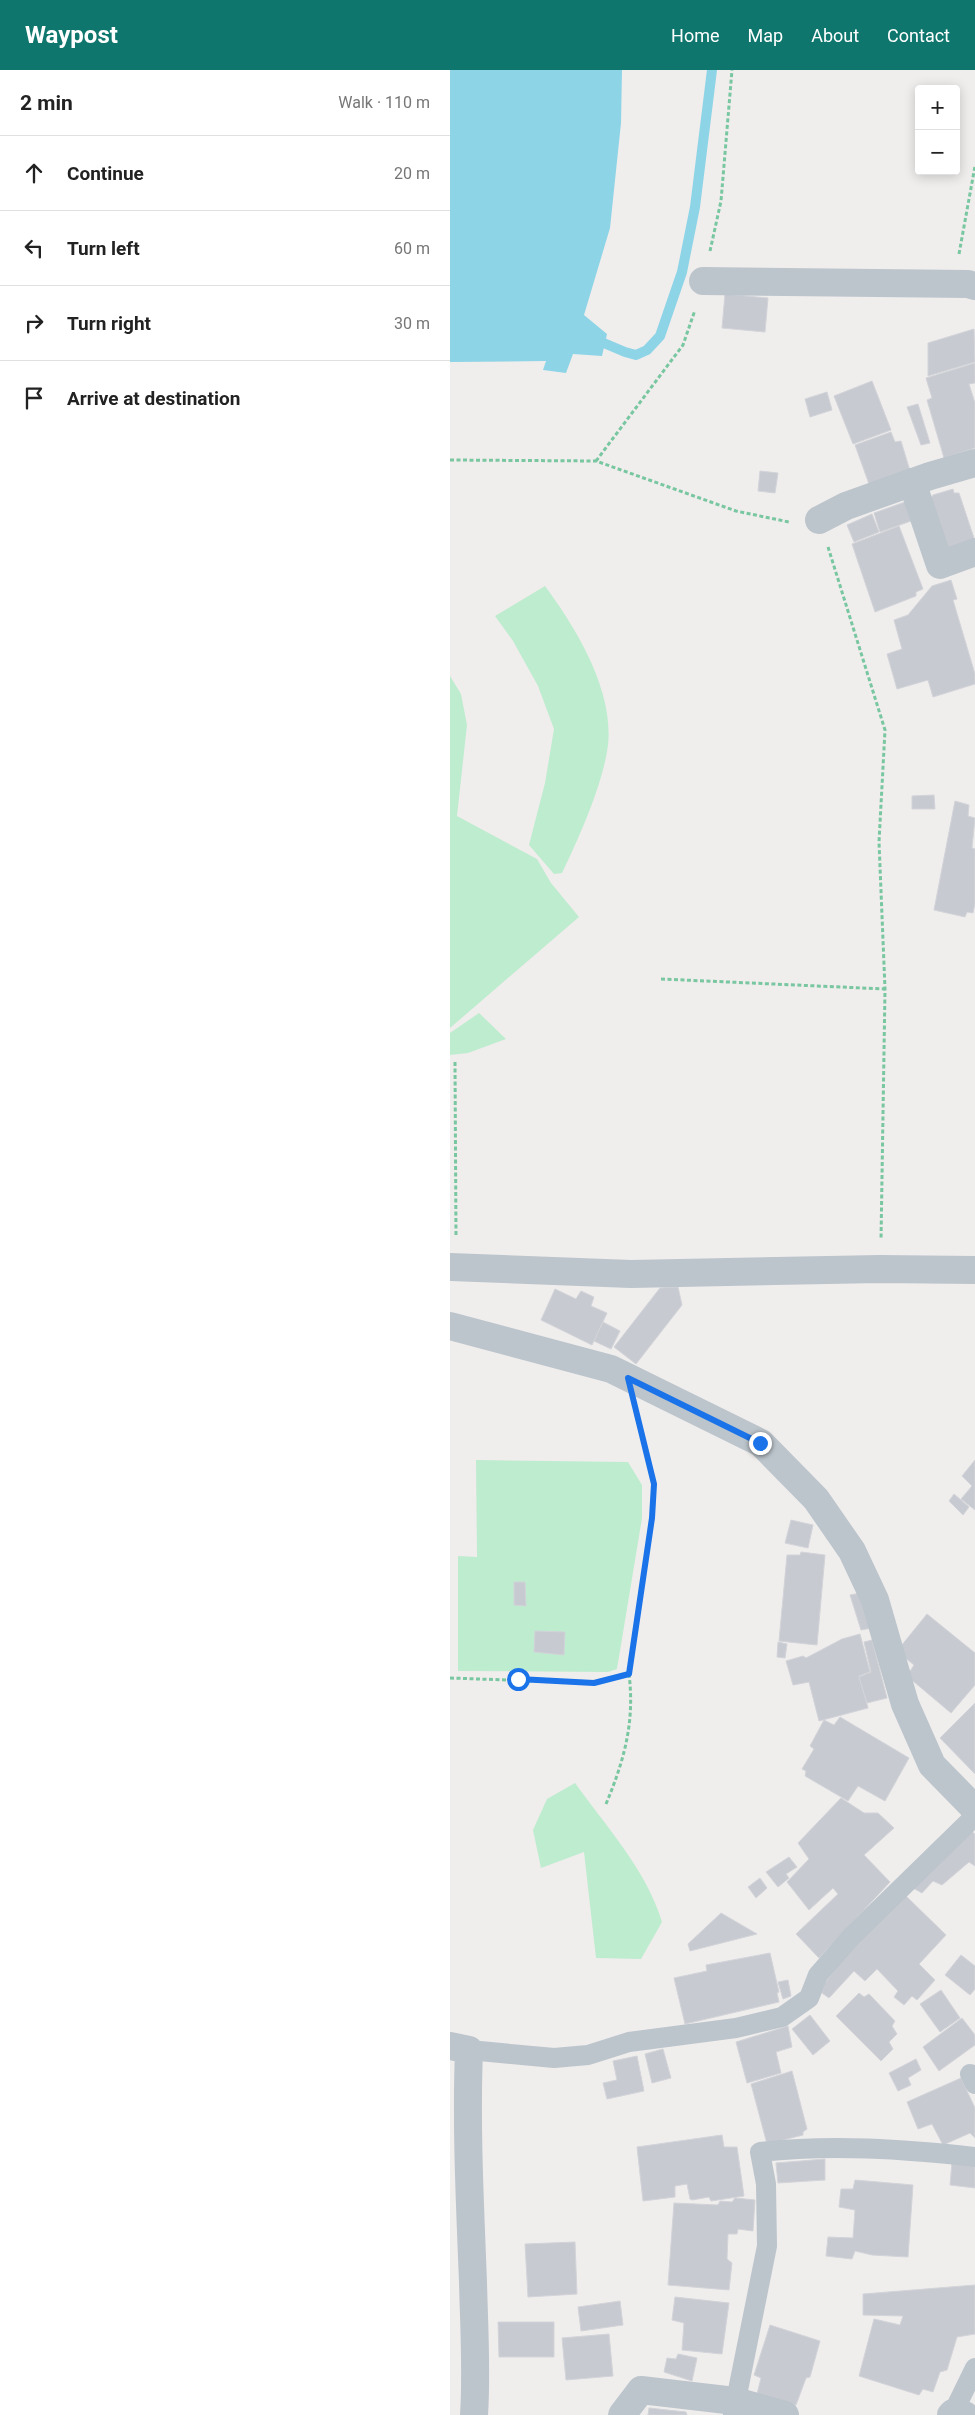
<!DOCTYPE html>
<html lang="en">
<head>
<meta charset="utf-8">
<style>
	:root { --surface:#fff; --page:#f6f6f6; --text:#222; --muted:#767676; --line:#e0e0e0; --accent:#0f766e }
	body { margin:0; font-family:Roboto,sans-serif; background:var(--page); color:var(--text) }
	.controls { position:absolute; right:15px; top:15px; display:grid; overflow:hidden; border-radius:5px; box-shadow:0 2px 12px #0003 }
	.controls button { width:45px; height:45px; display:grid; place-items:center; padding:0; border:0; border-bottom:1px solid var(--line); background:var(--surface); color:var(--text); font:25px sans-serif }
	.stop { position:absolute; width:15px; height:15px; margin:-11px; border:4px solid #1a73e8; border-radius:50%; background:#fff }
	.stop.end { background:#1a73e8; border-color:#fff; box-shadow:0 1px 5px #0008 }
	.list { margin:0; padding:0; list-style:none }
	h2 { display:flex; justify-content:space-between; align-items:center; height:65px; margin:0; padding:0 20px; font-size:21px }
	h2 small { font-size:16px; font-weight:400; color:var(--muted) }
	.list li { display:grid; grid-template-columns:32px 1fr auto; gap:15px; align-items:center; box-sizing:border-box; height:75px; padding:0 20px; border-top:1px solid var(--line) }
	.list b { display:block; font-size:19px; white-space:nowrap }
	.list em { font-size:16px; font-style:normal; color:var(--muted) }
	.icon { flex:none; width:28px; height:28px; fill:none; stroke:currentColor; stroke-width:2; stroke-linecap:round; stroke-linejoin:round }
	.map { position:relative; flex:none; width:525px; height:2345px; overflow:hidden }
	header { display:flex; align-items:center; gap:30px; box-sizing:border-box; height:70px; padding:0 25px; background:var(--accent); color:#fff }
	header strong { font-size:24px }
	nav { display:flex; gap:28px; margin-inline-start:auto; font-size:18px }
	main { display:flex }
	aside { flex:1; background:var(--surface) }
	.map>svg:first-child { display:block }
</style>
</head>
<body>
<header>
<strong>Waypost</strong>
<nav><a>Home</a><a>Map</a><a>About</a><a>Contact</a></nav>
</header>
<main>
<aside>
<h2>2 min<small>Walk · 110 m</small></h2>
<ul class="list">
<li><svg class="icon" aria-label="ahead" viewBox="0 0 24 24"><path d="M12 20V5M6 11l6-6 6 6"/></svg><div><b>Continue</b></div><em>20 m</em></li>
<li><svg class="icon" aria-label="left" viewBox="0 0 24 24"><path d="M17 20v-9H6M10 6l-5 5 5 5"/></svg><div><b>Turn left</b></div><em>60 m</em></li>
<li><svg class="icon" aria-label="right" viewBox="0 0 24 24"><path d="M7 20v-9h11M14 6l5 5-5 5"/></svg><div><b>Turn right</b></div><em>30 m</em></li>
<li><svg class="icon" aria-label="arrive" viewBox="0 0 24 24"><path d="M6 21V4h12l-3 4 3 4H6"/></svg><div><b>Arrive at destination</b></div></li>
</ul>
</aside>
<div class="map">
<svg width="525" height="2345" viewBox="0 0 525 2345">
	<rect width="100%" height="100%" fill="#f0eded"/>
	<!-- green -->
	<g fill="#beeccf">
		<path d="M95,516C126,558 164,620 158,675C153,714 129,768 112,803L104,804L79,775L95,713L104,659L88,616L63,571L45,546Z"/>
		<polygon points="0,606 11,624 17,655 7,746 87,789 101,813 129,847 0,958"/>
		<polygon points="29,943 56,969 18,983 0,985 0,963"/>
		<polygon points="26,1390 178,1392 192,1415 192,1448 167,1599 158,1602 8,1601 8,1486 27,1487"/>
		<path d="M125,1713C156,1756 197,1801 212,1852L191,1889L146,1888L134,1782L91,1798L83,1760L97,1729Z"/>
	</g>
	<!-- water -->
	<polygon fill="#8dd4e6" points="0,0 172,0 171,53 160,158 134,245 157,264 152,286 123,284 116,303 93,300 96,291 0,292"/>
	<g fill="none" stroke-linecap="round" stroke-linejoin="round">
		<!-- stream -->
		<polyline stroke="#8dd4e6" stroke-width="10" points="142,268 175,282 186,285 197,280 210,266 232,202 245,137 262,0"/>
	</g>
	<!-- building -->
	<g fill="#c7cad0" stroke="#d2d4d9">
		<polygon points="275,224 318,228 315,262 272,258"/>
		<polygon points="524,259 525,292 478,306 478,273"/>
		<polygon points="525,293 525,313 519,314 525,333 525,378 494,388 477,330 482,328 476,308"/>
		<polygon points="422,311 441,360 403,374 384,326"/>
		<polygon points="377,322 382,340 360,347 355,329"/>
		<polygon points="468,334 480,373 471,375 457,337"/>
		<polygon points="441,362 445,372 451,371 460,401 419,414 405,375"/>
		<polygon points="310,401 328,403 325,423 308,421"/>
		<polygon points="503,419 504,423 509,423 525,471 500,481 478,433 483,425"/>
		<polygon points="455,432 461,451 430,462 424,443"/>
		<polygon points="422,444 429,462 404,472 397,455"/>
		<polygon points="449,456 473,519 466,522 466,526 425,542 402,474"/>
		<polygon points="501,510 507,529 503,530 525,604 525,614 483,627 478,610 447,619 437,584 452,579 444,550 458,545 482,516"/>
		<polygon points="484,725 485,739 462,739 462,726"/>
		<polygon points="505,731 519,735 518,746 525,748 522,778 525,779 525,833 523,843 517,842 515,847 484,840"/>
		<polygon points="228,1217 232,1235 186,1294 164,1277 210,1218"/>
		<polygon points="105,1219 126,1229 131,1221 144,1227 141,1236 157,1243 142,1275 91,1250"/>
		<polygon points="153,1252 170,1261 161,1279 144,1271"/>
		<polygon points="525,1390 525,1440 511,1429 522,1416 512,1406"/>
		<polygon points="504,1424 519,1437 513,1445 499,1431"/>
		<polygon points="341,1450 363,1455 358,1478 335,1473"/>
		<polygon points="351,1482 375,1485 367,1575 329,1571 337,1485 350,1485"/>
		<polygon points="64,1512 75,1512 76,1536 64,1535"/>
		<polygon points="411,1523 422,1558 411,1560 400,1525"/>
		<polygon points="477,1544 525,1583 525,1615 501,1643 457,1606 464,1595 447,1581"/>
		<polygon points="85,1561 115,1562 114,1585 84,1582"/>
		<polygon points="410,1564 420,1602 409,1606 418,1638 369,1651 359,1612 343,1615 336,1591 353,1586 356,1588 392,1569"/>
		<polygon points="422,1570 437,1628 417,1633 409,1607 421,1602 414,1572"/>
		<polygon points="328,1572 337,1574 335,1588 327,1587"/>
		<polygon points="525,1633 525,1704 490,1668"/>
		<polygon points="390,1647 459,1688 435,1731 408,1716 398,1731 355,1706 356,1701 352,1699 364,1679 360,1676 374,1650 384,1655"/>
		<polygon points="391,1728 414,1743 428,1743 444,1758 414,1785 440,1812 369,1888 346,1864 388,1824 383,1818 359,1840 337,1812 359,1789 348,1773"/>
		<polygon points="521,1761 525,1764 525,1796 519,1792 492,1815 483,1811 472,1823 463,1818"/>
		<polygon points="339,1787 347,1797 336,1804 339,1808 328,1817 316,1802"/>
		<polygon points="310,1808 317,1818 306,1828 298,1817"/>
		<polygon points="456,1826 496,1865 469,1894 485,1910 467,1930 462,1926 454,1935 444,1927 448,1921 427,1899 415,1911 404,1901 379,1928 372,1923 375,1913 405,1874"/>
		<polygon points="271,1843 307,1864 240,1881 238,1874"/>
		<polygon points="320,1883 329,1922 327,1923 329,1932 235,1954 224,1908 257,1901 256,1895"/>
		<polygon points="511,1885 525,1896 525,1919 520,1925 495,1905"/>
		<polygon points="338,1910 341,1926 333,1929 328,1912"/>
		<polygon points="491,1920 510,1948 490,1962 470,1934"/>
		<polygon points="409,1923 414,1927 419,1924 445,1951 442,1956 447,1964 439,1972 443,1979 431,1991 386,1946"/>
		<polygon points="360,1945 380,1971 363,1985 342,1959"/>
		<polygon points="512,1948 525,1965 525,1975 489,2001 473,1977"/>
		<polygon points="338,1956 342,1977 326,1982 331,2003 297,2013 286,1972"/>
		<polygon points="213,1979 221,2008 202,2013 195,1984"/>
		<polygon points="187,1986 194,2021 157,2029 153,2013 167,2010 163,1991"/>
		<polygon points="466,1989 471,2000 458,2008 461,2015 448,2021 439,2003"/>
		<polygon points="342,2001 357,2059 353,2062 353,2065 317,2074 301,2014"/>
		<polygon points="511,2008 525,2038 525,2068 520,2063 493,2075 482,2054 468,2059 457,2032"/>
		<polygon points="272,2065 274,2077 287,2077 294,2126 261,2131 259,2127 242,2130 240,2129 237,2114 225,2116 225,2127 193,2131 187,2077"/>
		<polygon points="375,2089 375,2110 328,2113 326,2093"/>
		<polygon points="502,2092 525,2094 525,2118 500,2115"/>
		<polygon points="405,2110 463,2115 458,2187 422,2185 405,2181 402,2189 376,2186 378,2167 403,2168 405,2140 389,2137 391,2119 403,2119"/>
		<polygon points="285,2128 305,2130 303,2161 288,2159 287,2164 278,2164 277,2189 282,2193 279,2220 218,2215 224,2133 268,2135 270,2131 282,2132"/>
		<polygon points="125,2172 127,2224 78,2227 75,2174"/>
		<polygon points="525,2215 525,2264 507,2267 497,2300 490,2302 483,2322 473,2319 469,2325 409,2306 424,2249 450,2255 453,2246 413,2245 413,2224"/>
		<polygon points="225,2227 279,2233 272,2284 232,2280 234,2253 222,2250"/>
		<polygon points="170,2231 173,2255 131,2261 128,2237"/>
		<polygon points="48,2252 104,2252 104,2287 49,2287"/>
		<polygon points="320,2255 370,2271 360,2307 356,2308 346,2335 307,2324 311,2308 304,2305"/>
		<polygon points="159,2264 163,2306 116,2310 112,2268"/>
		<polygon points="228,2284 247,2288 242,2311 214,2302 217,2288 226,2289"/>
		<polygon points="199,2338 236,2342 237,2345 198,2345"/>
	</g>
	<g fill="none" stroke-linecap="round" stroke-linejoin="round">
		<!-- path -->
		<g stroke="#78c7a0" stroke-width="3" stroke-dasharray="4 2.5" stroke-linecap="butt">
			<polyline points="260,181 271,131 282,0"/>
			<polyline points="509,184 525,96"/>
			<polyline points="0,390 146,391 286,441 339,452"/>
			<polyline points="146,391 233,275 245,240"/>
			<polyline points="378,477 435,660 429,772 435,919 431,1170"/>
			<polyline points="211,909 435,919"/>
			<polyline points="5,992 6,1167"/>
			<polyline points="0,1608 144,1613 179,1604 203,1448 204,1415 186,1345"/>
			<path d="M156,1734C174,1691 185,1652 179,1604"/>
		</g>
		<!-- service -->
		<g stroke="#bcc5cc" stroke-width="20">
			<polyline points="19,1980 104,1988 138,1985 179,1972 286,1958 332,1947 359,1928 368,1905 401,1867 525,1746"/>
			<polyline points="520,2004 525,2014"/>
			<polyline points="503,2343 525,2298"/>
			<path d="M283,2345L317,2176L316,2114L310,2082C382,2074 454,2079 525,2087"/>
		</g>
		<!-- minor -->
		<g stroke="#bcc5cc" stroke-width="28">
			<polyline points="253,211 518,214 525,216"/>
			<polyline points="462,412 490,495 525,482"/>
			<polyline points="369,450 396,436 480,406 525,393"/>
			<polyline points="0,1197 181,1204 430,1199 525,1200"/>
			<polyline points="0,1256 161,1299 311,1373 366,1429 402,1481 425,1530 455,1634 482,1695 525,1739"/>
			<path d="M0,1976L19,1980C16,2057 20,2135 23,2212C24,2256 27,2301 24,2345"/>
			<polyline points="172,2345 191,2320 285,2331 335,2345"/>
			<polyline points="501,2345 503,2343 515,2345"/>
		</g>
	</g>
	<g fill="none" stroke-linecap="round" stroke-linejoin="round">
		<!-- route -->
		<polyline stroke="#1a73e8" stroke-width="6" points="68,1609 144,1613 179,1604 202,1448 204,1414 178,1308 310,1373"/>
	</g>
</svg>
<div class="controls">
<button>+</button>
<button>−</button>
</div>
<div class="stop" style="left:68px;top:1609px"></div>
<div class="stop end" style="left:310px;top:1373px"></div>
</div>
</main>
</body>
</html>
